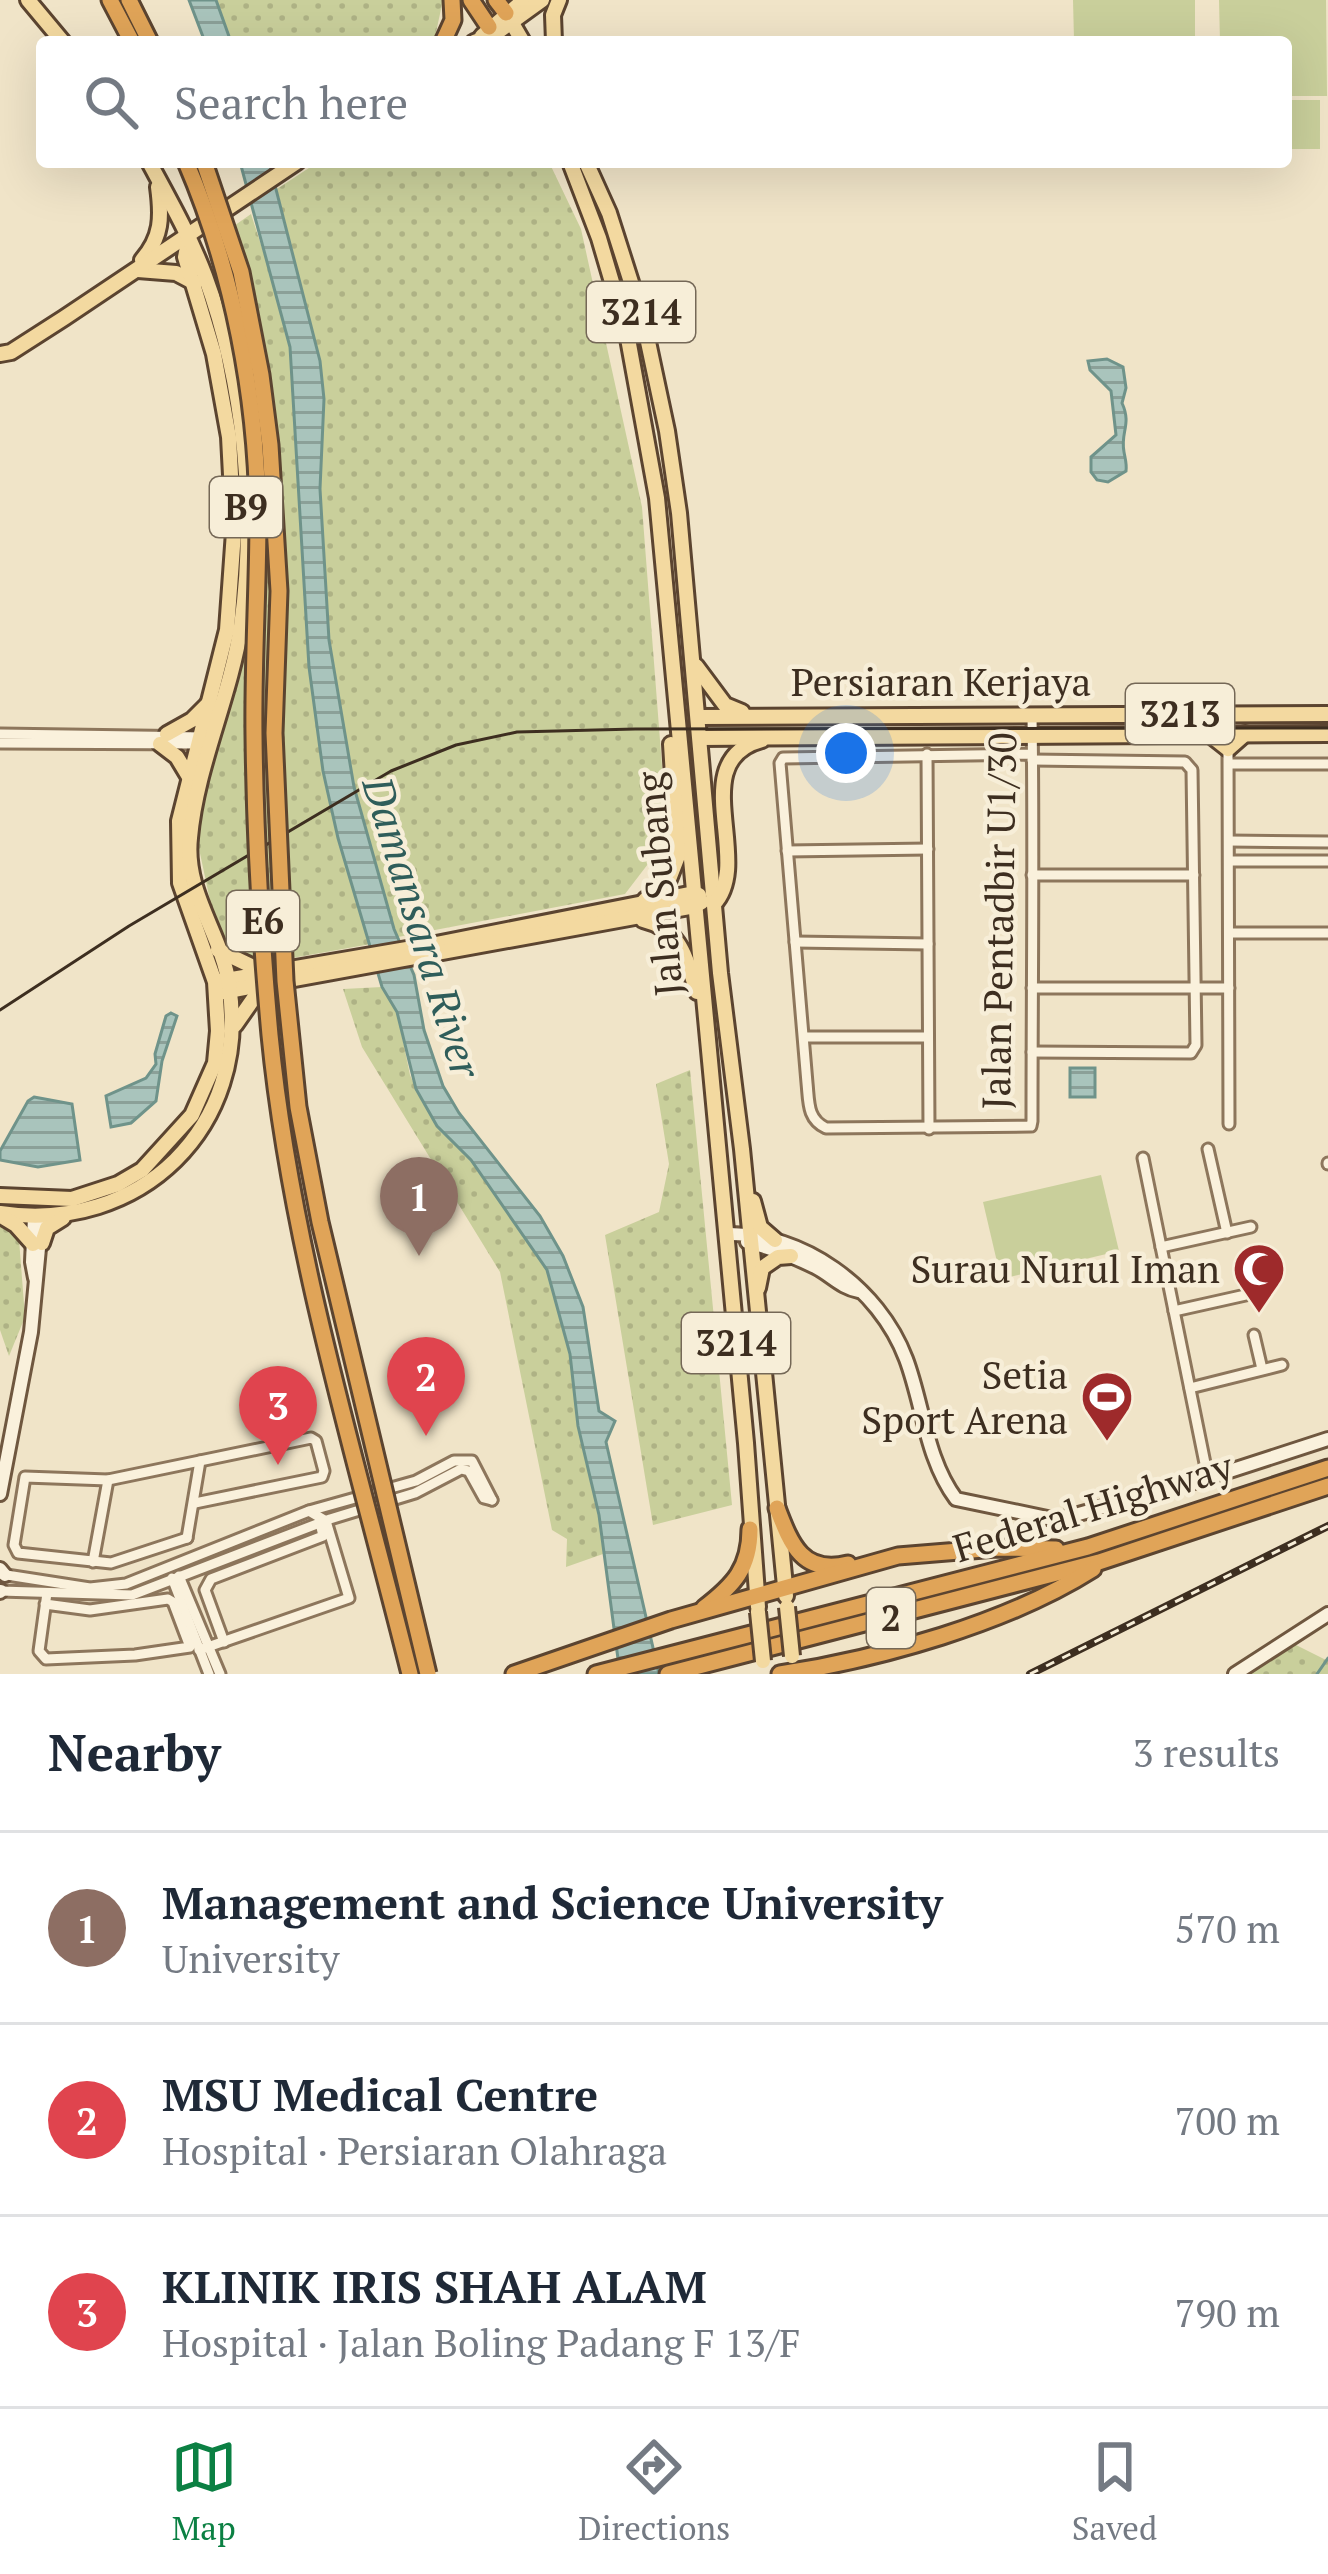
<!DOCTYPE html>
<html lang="en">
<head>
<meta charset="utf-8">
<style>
	:root { --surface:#fff; --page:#f2f2f3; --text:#1f2937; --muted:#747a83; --line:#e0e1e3; --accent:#0b8043 }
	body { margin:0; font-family:"PT Serif",serif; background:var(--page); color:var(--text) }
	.you { position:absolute; left:846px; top:753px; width:42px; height:42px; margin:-30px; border:9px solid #fff; border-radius:50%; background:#1a73e8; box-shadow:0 0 0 18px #1a73e833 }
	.badge { display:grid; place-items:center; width:78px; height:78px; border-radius:50%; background:var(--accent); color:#fff; font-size:39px; font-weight:700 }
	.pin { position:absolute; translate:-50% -99px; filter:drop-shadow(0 3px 6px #0008) }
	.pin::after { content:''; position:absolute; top:63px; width:42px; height:36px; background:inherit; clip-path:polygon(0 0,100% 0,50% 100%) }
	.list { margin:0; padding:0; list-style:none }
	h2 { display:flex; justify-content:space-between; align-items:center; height:156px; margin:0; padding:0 48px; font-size:51px }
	h2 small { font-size:39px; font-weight:400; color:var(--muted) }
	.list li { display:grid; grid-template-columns:78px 1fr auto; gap:36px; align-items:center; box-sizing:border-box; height:192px; padding:0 48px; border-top:3px solid var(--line) }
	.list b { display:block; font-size:45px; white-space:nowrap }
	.list p { margin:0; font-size:39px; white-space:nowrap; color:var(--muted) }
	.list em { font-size:39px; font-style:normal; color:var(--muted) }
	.icon { flex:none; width:66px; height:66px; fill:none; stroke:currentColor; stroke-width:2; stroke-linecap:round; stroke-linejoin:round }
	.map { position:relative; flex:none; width:1328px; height:1674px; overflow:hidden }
	.search { position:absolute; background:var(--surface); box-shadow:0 12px 48px #0002; left:36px; right:36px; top:36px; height:132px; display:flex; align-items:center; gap:30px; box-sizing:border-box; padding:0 42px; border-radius:12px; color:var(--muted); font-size:45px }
	.sheet { height:732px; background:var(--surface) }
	nav { display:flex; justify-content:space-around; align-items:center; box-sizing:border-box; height:168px; border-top:3px solid var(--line); background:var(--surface); font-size:33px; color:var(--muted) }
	nav a { display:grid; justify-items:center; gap:6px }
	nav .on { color:var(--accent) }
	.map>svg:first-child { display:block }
</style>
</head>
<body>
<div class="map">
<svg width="1328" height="1674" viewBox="0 0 1328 1674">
	<defs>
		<pattern id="grass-dots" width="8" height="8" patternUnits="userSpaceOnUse" patternTransform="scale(3)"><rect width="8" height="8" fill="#c9cf9b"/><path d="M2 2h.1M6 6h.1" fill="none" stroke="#aeb285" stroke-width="1.8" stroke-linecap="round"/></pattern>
		<pattern id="water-rules" width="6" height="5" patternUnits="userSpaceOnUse" patternTransform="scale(3)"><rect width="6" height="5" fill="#a9c4bc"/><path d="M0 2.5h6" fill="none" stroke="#8ba098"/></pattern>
	</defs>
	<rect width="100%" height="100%" fill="#f0e4c8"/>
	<!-- grass -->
	<g fill="url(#grass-dots)">
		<polygon points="216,0 443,0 435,37 429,42 231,42"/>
		<polygon points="318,162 549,162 581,229 642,507 666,818 651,860 625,894 398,937 394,929 354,787 343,735 329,640 320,489 324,420 320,361 277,189"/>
		<polygon points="251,214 283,313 293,366 307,645 323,771 338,838 371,944 264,963 231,946 215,924 194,825 232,697 244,636 244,526 230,351 208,244"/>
		<polygon points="382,987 397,1012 410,1075 422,1102 442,1133 471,1160 547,1270 570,1354 578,1426 599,1515 603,1554 566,1567 567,1539 552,1530 500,1272 362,1047 343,989"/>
		<polygon points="690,1070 732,1505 653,1525 605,1235 659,1212 669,1164 656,1084"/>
		<polygon points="0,1225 19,1239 25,1317 9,1356 0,1330"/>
		<polygon points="1294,1644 1328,1661 1328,1674 1250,1674"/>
	</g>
	<!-- green -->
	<g fill="#c9cf9b">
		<polygon points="1073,0 1195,0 1195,38 1074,40"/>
		<polygon points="1219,0 1326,0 1327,96 1286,96 1286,42 1220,42"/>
		<rect x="1286" y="100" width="34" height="49"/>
		<polygon points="1101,1175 1119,1251 1001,1279 983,1202"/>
	</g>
	<!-- water -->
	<g fill="url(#water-rules)" stroke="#6f938a" stroke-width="3">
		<polygon points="189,0 216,0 231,42 205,42"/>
		<polygon points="240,162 269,162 320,361 324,399 320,489 329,640 354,787 394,929 414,975 424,1030 443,1086 459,1113 540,1216 563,1256 583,1307 599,1411 615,1421 606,1442 659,1674 620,1674 599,1515 578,1426 570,1354 547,1270 471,1160 437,1126 416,1089 397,1012 382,987 338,838 323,771 309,667 290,347"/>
		<path d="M1107,359L1123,367L1126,388L1122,403C1132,425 1120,432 1124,452C1125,458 1127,464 1126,471L1108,482L1097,480L1091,472V457L1116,435L1111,391L1090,370L1088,361Z"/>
		<polygon points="171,1013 177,1016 162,1061 156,1101 131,1123 111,1127 106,1096 146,1078 156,1064 155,1054 166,1016"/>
		<rect x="1070" y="1068" width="25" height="29"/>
		<polygon points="34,1097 72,1104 80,1160 38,1167 0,1160 0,1151 28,1101"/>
	</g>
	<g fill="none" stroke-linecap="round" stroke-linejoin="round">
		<!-- stream -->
		<polyline stroke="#6f938a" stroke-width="3" points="1317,1674 1328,1658"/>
		<!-- street casing -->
		<g stroke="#8d765c" stroke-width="15">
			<g id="street">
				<path d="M1032,715C1034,850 1032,985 1032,1121L1031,1126L826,1128C807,1119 809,1102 807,1083L780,763L783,758L1032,754"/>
				<polyline points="0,734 205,737"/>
				<polyline points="0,743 202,744"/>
				<polyline points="1228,749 1229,1124"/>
				<polyline points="927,754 929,1129"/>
				<polyline points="1032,760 1185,762 1192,770 1196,1045 1191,1053 1032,1052"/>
				<polyline points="1229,764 1328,764"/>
				<polyline points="1229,841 1328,842"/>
				<polyline points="787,851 928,849"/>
				<polyline points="1229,861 1328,861"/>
				<polyline points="1032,875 1194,875"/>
				<polyline points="1229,933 1328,933"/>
				<polyline points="795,942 928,944"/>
				<polyline points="1032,988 1229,988"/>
				<polyline points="804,1037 928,1037"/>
				<polyline points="1208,1149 1227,1233"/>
				<polyline points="1143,1158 1208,1478"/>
				<polyline points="1328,1164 1328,1163"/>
				<polyline points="1161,1247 1251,1227"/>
				<polyline points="1174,1311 1268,1290"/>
				<polyline points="1254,1335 1262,1369"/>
				<polyline points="1190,1388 1282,1365"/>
				<polyline points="187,1538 111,1563 18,1553 14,1545 25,1477 108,1480 311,1438 316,1441 324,1471 322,1477 195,1503"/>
				<polyline points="187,1538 200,1461"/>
				<polyline points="93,1562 108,1480"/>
				<polyline points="0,1574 90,1588 126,1584 309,1511 416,1481 454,1461 472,1461 492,1500"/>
				<polyline points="179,1576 220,1674"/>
				<polyline points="172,1578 209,1674"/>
				<polyline points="0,1591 132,1595 330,1519 415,1493 461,1469 469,1471 484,1498 492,1500"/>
				<polyline points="45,1604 90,1610 168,1599 173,1602 190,1647 135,1655 46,1659 39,1651 47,1593"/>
				<polyline points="224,1642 205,1590 211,1579 323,1536 320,1523"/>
				<polyline points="199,1650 349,1598 326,1521 309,1511"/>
			</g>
		</g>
		<!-- secondary casing -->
		<g stroke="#6f573f" stroke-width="18">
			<g id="secondary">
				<polyline points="34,1217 32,1262 35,1278"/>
				<path d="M726,1234C802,1232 879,1287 906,1359C923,1404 926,1459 956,1499L1057,1520L1208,1478L1328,1439"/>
				<path d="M747,1242C770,1248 793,1256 815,1267C831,1275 841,1288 859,1291"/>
				<polyline points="0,1494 31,1332 42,1217"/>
				<polyline points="0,1569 5,1575"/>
				<polyline points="0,1592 1,1591"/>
				<polyline points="1235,1674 1328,1614"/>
			</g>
		</g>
		<!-- primary casing -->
		<g stroke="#5b4430" stroke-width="20">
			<g id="primary">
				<polyline points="28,0 63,42"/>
				<polyline points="509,18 523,42"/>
				<polyline points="482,36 524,0"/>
				<polyline points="474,42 495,34 542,0"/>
				<polyline points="554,42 553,15 559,0"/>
				<polyline points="570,162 599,238 627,333 657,498 746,1443 758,1607"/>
				<polyline points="586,162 609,213 644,323 667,431 679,513 720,973 742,1149 786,1596"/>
				<path d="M142,260C162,237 162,217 158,187"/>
				<polyline points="138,270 176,273 195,283"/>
				<polyline points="0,354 11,352 64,318 297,162"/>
				<polyline points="696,666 725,705 742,712"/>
				<polyline points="698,717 1328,714"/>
				<polyline points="167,734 192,720 210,702"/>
				<polyline points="1209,734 1228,749 1245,734"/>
				<polyline points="700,738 1328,734"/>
				<polyline points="160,744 177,757 189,777"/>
				<polyline points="645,900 668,882 678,856 671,744"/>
				<path d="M714,904C754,862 684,760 762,740"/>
				<path d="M643,920C681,929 686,959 697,992"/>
				<polyline points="218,950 262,971"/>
				<polyline points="220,981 436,944 694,893 699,895"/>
				<polyline points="223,992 695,906 702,902"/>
				<polyline points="235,1025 263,985"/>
				<polyline points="0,1196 72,1199 118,1184 142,1170 192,1115 215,1063 218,1031 215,982 180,883 179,821 227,630 234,532 229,437 214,354 185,257 189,237"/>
				<polyline points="753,1201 760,1227 775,1240"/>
				<path d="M0,1213C140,1234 251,1127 229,985C222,934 184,893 190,838C196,767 230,698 241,626C257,512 245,384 205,276C190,236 169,199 149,162"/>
				<polyline points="1,1216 16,1225 33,1244"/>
				<polyline points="42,1243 47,1228 63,1218"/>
				<polyline points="758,1288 762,1268 778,1257 791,1256"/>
			</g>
		</g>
		<!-- highway casing -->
		<g stroke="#5b4430" stroke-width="21">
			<g id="highway">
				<polyline points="110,0 132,42"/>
				<polyline points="129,0 150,42"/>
				<polyline points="471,0 489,27"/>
				<polyline points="496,0 506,13"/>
				<polyline points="443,42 453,20 452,0"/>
				<path d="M777,1508C791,1545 803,1575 848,1564"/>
				<path d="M704,1608C734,1585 750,1568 750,1529"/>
				<polyline points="514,1674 671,1620 898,1556 996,1548 1056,1549"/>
				<polyline points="596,1674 1088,1547 1328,1468"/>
				<polyline points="668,1674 1099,1562 1328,1486"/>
				<path d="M780,1674C879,1659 1008,1623 1093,1569"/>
			</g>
		</g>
		<!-- street -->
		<use href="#street" stroke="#faf1dc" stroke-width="9"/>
		<!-- secondary -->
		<use href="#secondary" stroke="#faf1dc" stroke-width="12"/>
		<!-- primary -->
		<use href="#primary" stroke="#f3d9a0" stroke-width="14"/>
		<!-- highway -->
		<use href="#highway" stroke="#e0a458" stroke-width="15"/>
		<!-- tram -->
		<polyline stroke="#3d2e20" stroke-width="3" points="0,1010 129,926 391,771 456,745 517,732 635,729 1328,728"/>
		<!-- rail casing -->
		<g stroke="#3d2e20" stroke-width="8">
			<polyline id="rail" points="1030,1674 1328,1526"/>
		</g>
		<!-- rail -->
		<use href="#rail" stroke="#f7eed8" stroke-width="3" stroke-dasharray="9" stroke-linecap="butt"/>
		<!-- primary-bridge casing -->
		<g stroke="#5b4430" stroke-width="20" stroke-linecap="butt">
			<g id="primary-bridge">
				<polyline points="787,1607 792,1656"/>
				<polyline points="758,1612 763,1661"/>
			</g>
		</g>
		<!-- highway-bridge casing -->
		<g stroke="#5b4430" stroke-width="21" stroke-linecap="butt">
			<g id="highway-bridge">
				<path d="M186,162C233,271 257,398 258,517C258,589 253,662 254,735C255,834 261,936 270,1035C291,1250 358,1465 410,1674"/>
				<polyline points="204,162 241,272 261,375 270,445 279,591 274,733 285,981 298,1107 320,1222 428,1674"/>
			</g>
		</g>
		<!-- primary-bridge -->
		<use href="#primary-bridge" stroke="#f3d9a0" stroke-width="14"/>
		<!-- highway-bridge -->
		<use href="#highway-bridge" stroke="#e0a458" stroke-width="15"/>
	</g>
	<!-- icons -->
	<defs>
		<g id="mosque-pin" transform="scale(2.7)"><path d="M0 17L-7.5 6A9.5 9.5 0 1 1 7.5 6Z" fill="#9e2a2b" stroke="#f7eed8"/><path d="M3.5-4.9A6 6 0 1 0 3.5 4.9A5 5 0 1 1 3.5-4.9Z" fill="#fff"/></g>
		<g id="stadium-pin" transform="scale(2.7)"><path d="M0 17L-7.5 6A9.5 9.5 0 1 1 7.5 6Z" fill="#9e2a2b" stroke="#f7eed8"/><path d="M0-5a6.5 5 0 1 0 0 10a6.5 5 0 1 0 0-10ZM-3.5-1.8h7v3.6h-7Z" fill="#fff"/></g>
	</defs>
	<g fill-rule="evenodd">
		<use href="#mosque-pin" x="1259" y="1269"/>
		<use href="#stadium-pin" x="1107" y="1397"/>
	</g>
	<g text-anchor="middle" stroke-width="9" stroke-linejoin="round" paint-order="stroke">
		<!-- shield labels -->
		<g fill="#f7eed8" stroke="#756857" stroke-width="3">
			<rect x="587" y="282" width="108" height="60" rx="9"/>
			<rect x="210" y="477" width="72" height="60" rx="9"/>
			<rect x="1126" y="684" width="108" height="60" rx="9"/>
			<rect x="227" y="891" width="72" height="60" rx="9"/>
			<rect x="682" y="1313" width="108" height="60" rx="9"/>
			<rect x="867" y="1588" width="48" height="60" rx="9"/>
		</g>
		<g font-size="36" font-weight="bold" fill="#3d2e20">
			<text x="641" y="325">3214</text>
			<text x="246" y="520">B9</text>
			<text x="1180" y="727">3213</text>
			<text x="263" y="934">E6</text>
			<text x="736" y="1356">3214</text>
			<text x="891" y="1631">2</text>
		</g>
		<!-- street labels -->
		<g font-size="39" fill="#3d2e20" stroke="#f7eed8">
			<text x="941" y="696">Persiaran Kerjaya</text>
			<text transform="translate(659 884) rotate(-95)" y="14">Jalan Subang</text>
			<text transform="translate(999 921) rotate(-89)" y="14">Jalan Pentadbir U1/30</text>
			<text transform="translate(1093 1507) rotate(-17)" y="14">Federal Highway</text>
		</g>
		<!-- poi labels -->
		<g font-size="39" fill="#3d2e20" stroke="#f7eed8" text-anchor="end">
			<text x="1220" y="1283">Surau Nurul Iman</text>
			<text x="1068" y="1389">Setia<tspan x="1068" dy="45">Sport Arena</tspan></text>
		</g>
		<!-- water labels -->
		<g font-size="42" font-style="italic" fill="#2f5d5a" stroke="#f7eed8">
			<text transform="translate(422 927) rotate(73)" y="15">Damansara River</text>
		</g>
	</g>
</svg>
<div class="you"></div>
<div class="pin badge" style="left:419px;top:1256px;background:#8d6e63">1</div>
<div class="pin badge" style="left:426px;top:1436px;background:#e0444e">2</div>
<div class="pin badge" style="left:278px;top:1465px;background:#e0444e">3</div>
<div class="search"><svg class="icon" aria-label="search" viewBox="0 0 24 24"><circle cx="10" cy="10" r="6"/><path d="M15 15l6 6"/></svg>Search here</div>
</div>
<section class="sheet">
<h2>Nearby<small>3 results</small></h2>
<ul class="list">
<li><span class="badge" style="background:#8d6e63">1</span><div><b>Management and Science University</b><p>University</p></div><em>570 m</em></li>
<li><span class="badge" style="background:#e0444e">2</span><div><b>MSU Medical Centre</b><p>Hospital · Persiaran Olahraga</p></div><em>700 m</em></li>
<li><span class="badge" style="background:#e0444e">3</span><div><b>KLINIK IRIS SHAH ALAM</b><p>Hospital · Jalan Boling Padang F 13/F</p></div><em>790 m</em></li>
</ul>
</section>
<nav>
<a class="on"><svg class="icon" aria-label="map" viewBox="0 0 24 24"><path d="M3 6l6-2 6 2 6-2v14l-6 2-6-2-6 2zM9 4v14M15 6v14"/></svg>Map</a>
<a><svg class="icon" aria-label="directions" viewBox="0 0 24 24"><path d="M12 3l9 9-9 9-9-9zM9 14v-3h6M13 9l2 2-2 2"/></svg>Directions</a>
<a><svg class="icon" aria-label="saved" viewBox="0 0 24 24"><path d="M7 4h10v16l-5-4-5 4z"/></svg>Saved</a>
</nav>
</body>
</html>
